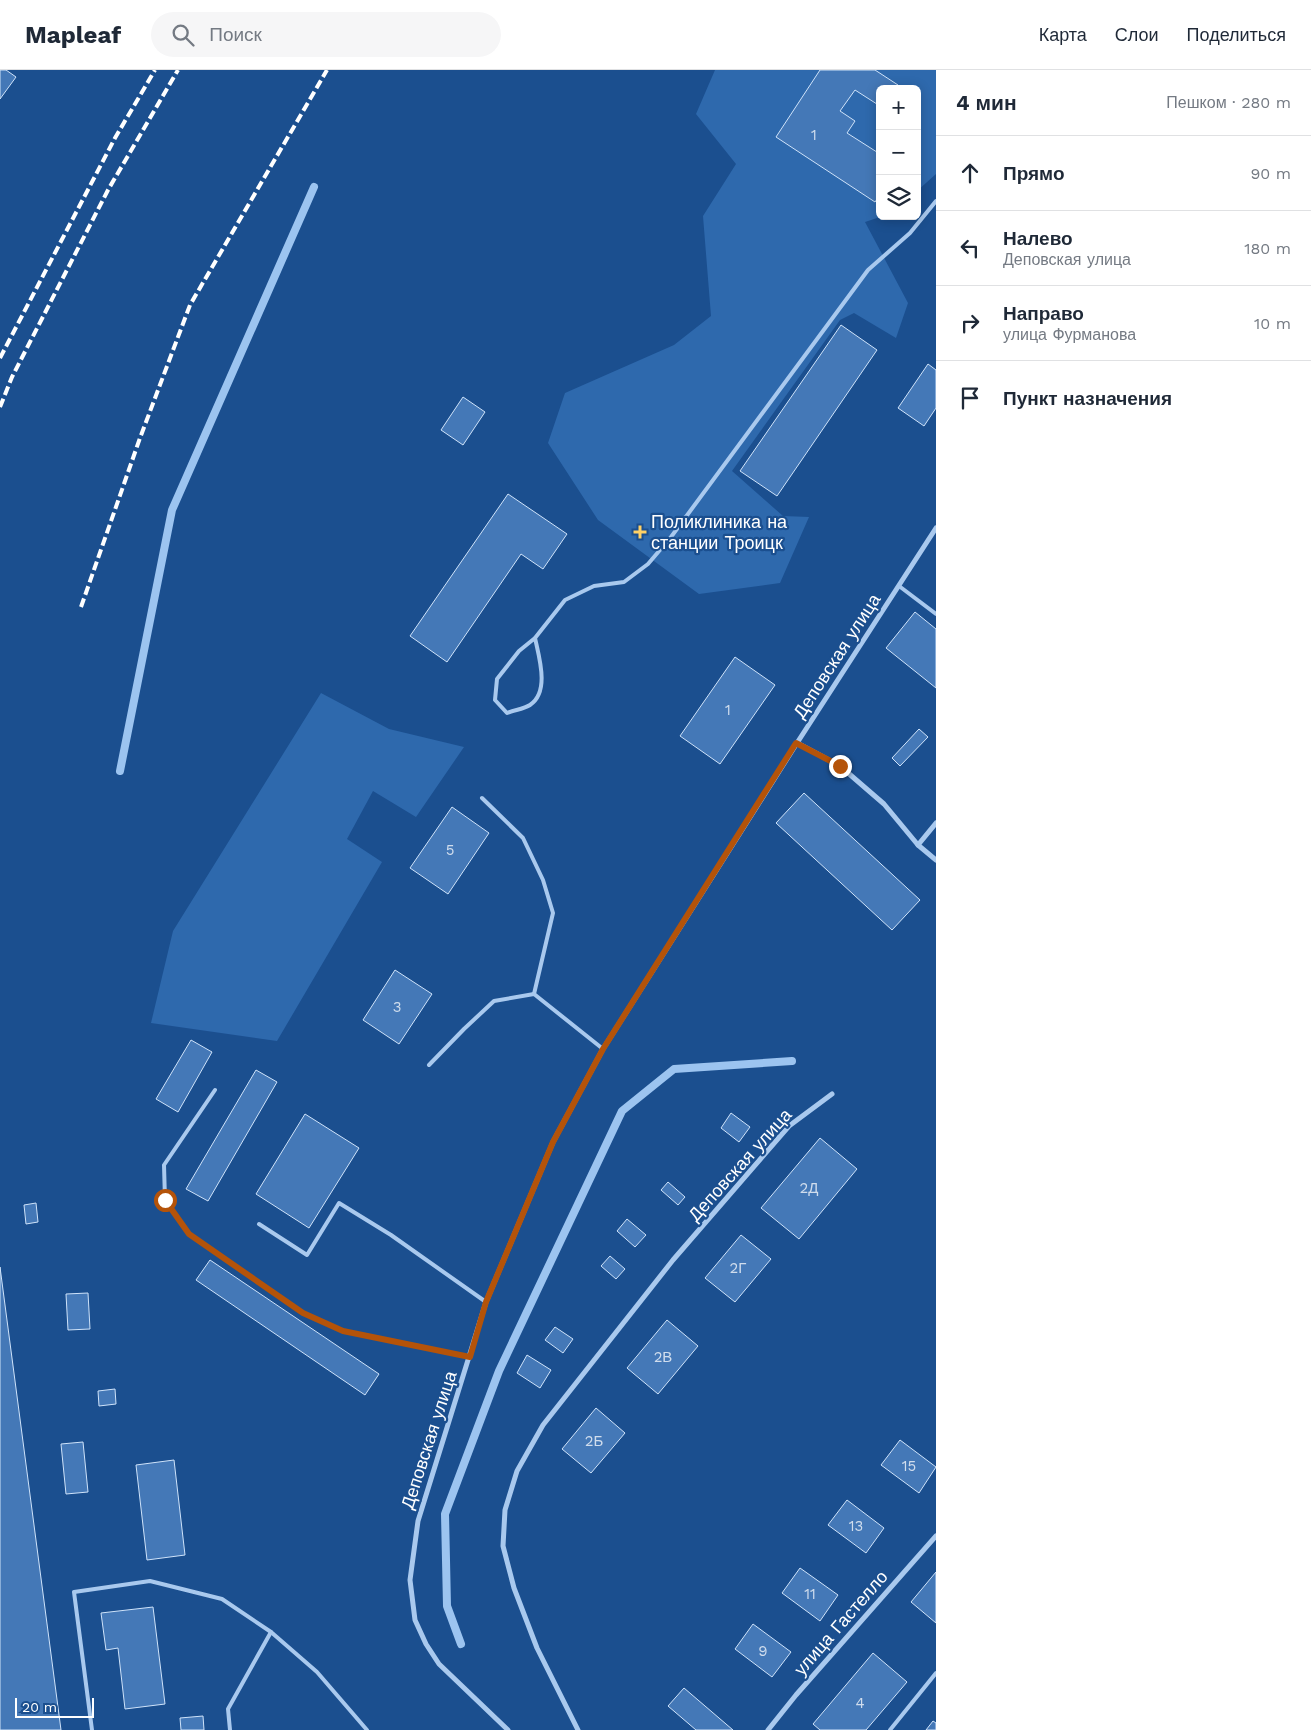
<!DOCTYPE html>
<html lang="ru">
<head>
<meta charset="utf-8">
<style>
	:root { --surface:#fff; --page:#f6f6f7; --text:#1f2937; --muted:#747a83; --line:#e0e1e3 }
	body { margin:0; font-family:"Work Sans",sans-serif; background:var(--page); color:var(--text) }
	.controls { position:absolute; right:15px; top:15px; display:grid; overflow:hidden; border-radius:8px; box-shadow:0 2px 12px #0003 }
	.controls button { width:45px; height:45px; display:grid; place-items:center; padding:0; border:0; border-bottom:1px solid var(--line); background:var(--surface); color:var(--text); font:25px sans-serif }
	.scale { position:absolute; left:15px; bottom:12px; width:79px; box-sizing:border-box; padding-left:5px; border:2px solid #fff; border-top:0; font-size:14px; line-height:18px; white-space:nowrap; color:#fff; -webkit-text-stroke:4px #1b4f8f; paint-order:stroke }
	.stop { position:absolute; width:15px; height:15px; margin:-11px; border:4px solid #b45309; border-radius:50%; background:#fff }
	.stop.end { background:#b45309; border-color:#fff; box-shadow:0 1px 5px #0008 }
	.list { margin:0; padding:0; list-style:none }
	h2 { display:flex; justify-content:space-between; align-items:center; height:65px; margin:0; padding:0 20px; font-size:21px }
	h2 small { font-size:16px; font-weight:400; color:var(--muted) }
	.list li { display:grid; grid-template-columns:32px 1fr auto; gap:15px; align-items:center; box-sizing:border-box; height:75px; padding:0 20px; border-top:1px solid var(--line) }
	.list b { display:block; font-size:19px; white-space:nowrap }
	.list p { margin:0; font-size:16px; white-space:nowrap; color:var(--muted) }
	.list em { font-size:16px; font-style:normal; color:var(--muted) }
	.icon { flex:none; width:28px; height:28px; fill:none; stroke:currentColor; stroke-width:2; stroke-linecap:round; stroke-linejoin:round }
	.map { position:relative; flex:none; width:936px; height:1660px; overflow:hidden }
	header { display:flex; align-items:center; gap:30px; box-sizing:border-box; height:70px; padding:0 25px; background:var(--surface); border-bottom:1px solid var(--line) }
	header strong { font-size:24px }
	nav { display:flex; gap:28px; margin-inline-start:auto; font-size:18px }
	.search { width:350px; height:45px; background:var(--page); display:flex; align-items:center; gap:12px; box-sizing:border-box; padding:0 18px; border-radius:28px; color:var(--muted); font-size:19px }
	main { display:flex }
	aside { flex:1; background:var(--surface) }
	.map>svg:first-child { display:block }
</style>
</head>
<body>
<header>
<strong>Mapleaf</strong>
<div class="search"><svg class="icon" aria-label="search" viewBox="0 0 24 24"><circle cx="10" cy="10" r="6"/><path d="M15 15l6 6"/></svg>Поиск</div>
<nav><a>Карта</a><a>Слои</a><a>Поделиться</a></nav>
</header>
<main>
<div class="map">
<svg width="936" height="1660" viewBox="0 0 936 1660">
	<rect width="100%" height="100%" fill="#1b4f8f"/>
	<!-- green -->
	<g fill="#2e69ad">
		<polygon points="715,0 936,0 936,104 917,121 917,19 880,19 880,146 883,146 865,152 908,233 896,268 854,243 840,250 732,401 783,446 809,447 780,513 699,524 598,450 548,373 565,323 674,275 711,246 703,146 736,94 696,44"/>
		<polygon points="321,623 389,659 464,677 416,747 373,721 347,769 382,792 277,971 151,953 173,861"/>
	</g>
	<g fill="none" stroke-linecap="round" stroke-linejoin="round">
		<!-- stream -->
		<g stroke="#9cc4f0" stroke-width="8">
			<polyline points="120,701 172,440 314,117"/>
			<polyline points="461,1574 447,1536 445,1444 499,1301 622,1041 674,999 792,991"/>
		</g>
	</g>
	<!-- building -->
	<g fill="#4478b7" stroke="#cfe3fa">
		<polygon points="0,0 6,0 16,7 0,29"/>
		<polygon points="820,0 875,0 898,15 896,19 880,19 880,36 855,20 840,41 855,51 847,63 880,84 880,125 875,132 776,67"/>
		<polygon points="841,255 877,280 777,426 740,401"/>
		<polygon points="928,294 936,300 936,338 924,356 898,338"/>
		<polygon points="463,327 485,342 463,375 441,360"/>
		<polygon points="508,424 567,464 543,499 521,484 447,592 410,566"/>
		<polygon points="915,542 936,559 936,618 886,578"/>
		<polygon points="735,587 775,615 720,694 680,666"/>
		<polygon points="919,659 928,667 900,696 892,688"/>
		<polygon points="804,723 920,830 892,860 776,753"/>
		<polygon points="452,737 489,763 448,824 410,798"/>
		<polygon points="395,900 432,924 399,974 363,950"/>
		<polygon points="191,970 212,982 178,1042 156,1029"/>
		<polygon points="256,1000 277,1012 208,1131 186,1119"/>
		<polygon points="731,1043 750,1057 739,1072 721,1058"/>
		<polygon points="305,1044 359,1078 309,1158 256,1124"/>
		<polygon points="820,1068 857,1099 799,1169 761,1138"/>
		<polygon points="668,1112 685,1127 678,1135 661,1120"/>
		<polygon points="36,1133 38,1152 26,1154 24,1135"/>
		<polygon points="627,1149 646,1165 635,1177 617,1161"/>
		<polygon points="741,1165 771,1189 735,1232 705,1208"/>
		<polygon points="610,1186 625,1199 616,1209 601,1196"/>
		<polygon points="210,1190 379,1304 365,1325 196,1210"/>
		<polygon points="0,1197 61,1660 0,1660"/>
		<polygon points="88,1223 90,1259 68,1260 66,1224"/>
		<polygon points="667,1250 698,1276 658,1324 627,1298"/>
		<polygon points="555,1257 573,1269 563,1283 545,1270"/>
		<polygon points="527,1285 551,1300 540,1318 517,1303"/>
		<polygon points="115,1319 116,1334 99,1336 98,1321"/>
		<polygon points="596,1338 625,1363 591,1403 562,1379"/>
		<polygon points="900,1370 936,1397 919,1423 881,1395"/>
		<polygon points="83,1372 88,1422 66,1424 61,1374"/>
		<polygon points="174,1390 185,1485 147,1490 136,1395"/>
		<polygon points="847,1430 884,1458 866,1483 828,1455"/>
		<polygon points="800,1498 838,1525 820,1551 782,1523"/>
		<polygon points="936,1502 936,1553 911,1532"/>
		<polygon points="153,1537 165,1634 125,1639 118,1578 106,1580 101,1543"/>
		<polygon points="753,1554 791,1582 772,1607 735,1579"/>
		<polygon points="873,1583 907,1612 866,1660 820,1660 813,1654"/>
		<polygon points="684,1618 733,1660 696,1660 668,1636"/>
		<polygon points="203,1646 204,1660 181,1660 180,1648"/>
		<polygon points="933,1651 936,1653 936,1660 926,1660"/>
	</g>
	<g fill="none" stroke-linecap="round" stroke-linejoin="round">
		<!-- service -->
		<g stroke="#a9c9ee" stroke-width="4">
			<polyline points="899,516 936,544"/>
			<path d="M535,568C539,587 550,622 530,635C524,639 514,640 507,643L495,630L497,609L519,581L535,568L565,530L594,516L624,512L648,494L671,467L868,200L910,163L936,131"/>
			<polyline points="482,728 523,768 543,810 553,843 534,924"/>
			<polyline points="429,995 464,959 494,931 534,924 603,979"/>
			<polyline points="215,1020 164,1095 165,1130 189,1164 303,1243 343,1261 469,1287"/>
			<polyline points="259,1154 307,1185 339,1133 391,1165 486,1232"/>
			<polyline points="92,1660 74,1522 150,1511 222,1529 271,1562 317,1602 367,1660"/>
			<polyline points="230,1660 228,1639 271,1562"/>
			<polyline points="890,1660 936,1603"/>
		</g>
		<!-- minor -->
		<g stroke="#a9c9ee" stroke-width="5">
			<polyline points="797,673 840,696 884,734 918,775 936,790"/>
			<polyline points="918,775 936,753"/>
			<polyline points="508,1660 439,1594 426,1574 415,1550 410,1510 418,1451 486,1232 553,1072 603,979 797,673 936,458"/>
			<polyline points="578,1660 537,1578 514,1518 503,1476 505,1440 517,1401 543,1355 673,1190 789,1056 832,1024"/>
			<polyline points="768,1660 796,1625 936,1466"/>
		</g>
		<!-- rail -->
		<g stroke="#fff" stroke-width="4" stroke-dasharray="9 4" stroke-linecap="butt">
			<polyline points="0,288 115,68 155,0"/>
			<polyline points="0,337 12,307 108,120 178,0"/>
			<polyline points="81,537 140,368 190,235 327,0"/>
		</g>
	</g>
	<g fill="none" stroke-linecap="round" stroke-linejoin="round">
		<!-- route -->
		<polyline stroke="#b45309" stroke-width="6" points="165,1130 189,1164 303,1243 343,1261 470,1287 486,1232 553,1072 603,979 796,673 840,696"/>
	</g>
	<!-- markers -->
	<path fill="#ffd166" stroke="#1b4f8f" stroke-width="2" d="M637.5 454.5h5v5h5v5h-5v5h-5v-5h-5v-5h5z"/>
	<g text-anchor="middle" stroke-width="4.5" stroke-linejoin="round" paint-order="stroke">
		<!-- number labels -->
		<g font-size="15" fill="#d0dded">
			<text x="814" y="70">1</text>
			<text x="728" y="645">1</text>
			<text x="450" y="785">5</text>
			<text x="397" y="942">3</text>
			<text x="809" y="1123">2Д</text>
			<text x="738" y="1203">2Г</text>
			<text x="663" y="1292">2В</text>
			<text x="594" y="1376">2Б</text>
			<text x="909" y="1401">15</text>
			<text x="856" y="1461">13</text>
			<text x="810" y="1529">11</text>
			<text x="763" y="1586">9</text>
			<text x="860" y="1638">4</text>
		</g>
		<!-- poi labels -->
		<g font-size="18" fill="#fff" stroke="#1b4f8f" text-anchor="start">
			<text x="651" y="458">Поликлиника на<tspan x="651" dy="21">станции Троицк</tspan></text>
		</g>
		<!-- street labels -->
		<g font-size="18" fill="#fff" stroke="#1b4f8f">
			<text transform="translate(837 586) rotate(-57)" y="6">Деповская улица</text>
			<text transform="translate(740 1095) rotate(-48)" y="6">Деповская улица</text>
			<text transform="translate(429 1370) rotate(-72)" y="6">Деповская улица</text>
			<text transform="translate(841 1553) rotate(-49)" y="6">улица Гастелло</text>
		</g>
	</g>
</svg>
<div class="controls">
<button>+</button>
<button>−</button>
<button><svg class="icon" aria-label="layers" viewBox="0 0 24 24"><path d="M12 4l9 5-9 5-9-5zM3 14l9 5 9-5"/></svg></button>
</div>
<div class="scale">20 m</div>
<div class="stop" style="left:165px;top:1130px"></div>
<div class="stop end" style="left:840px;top:696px"></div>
</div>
<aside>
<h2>4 мин<small>Пешком · 280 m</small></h2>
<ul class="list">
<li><svg class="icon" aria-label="ahead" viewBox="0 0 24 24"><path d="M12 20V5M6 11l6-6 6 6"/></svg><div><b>Прямо</b></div><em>90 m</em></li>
<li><svg class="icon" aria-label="left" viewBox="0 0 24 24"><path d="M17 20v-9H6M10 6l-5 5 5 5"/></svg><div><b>Налево</b><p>Деповская улица</p></div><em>180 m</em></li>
<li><svg class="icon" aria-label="right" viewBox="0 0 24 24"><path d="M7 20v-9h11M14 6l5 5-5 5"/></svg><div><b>Направо</b><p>улица Фурманова</p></div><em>10 m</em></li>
<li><svg class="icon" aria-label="arrive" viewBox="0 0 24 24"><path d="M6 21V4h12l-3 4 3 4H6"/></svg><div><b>Пункт назначения</b></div></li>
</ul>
</aside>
</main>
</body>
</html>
